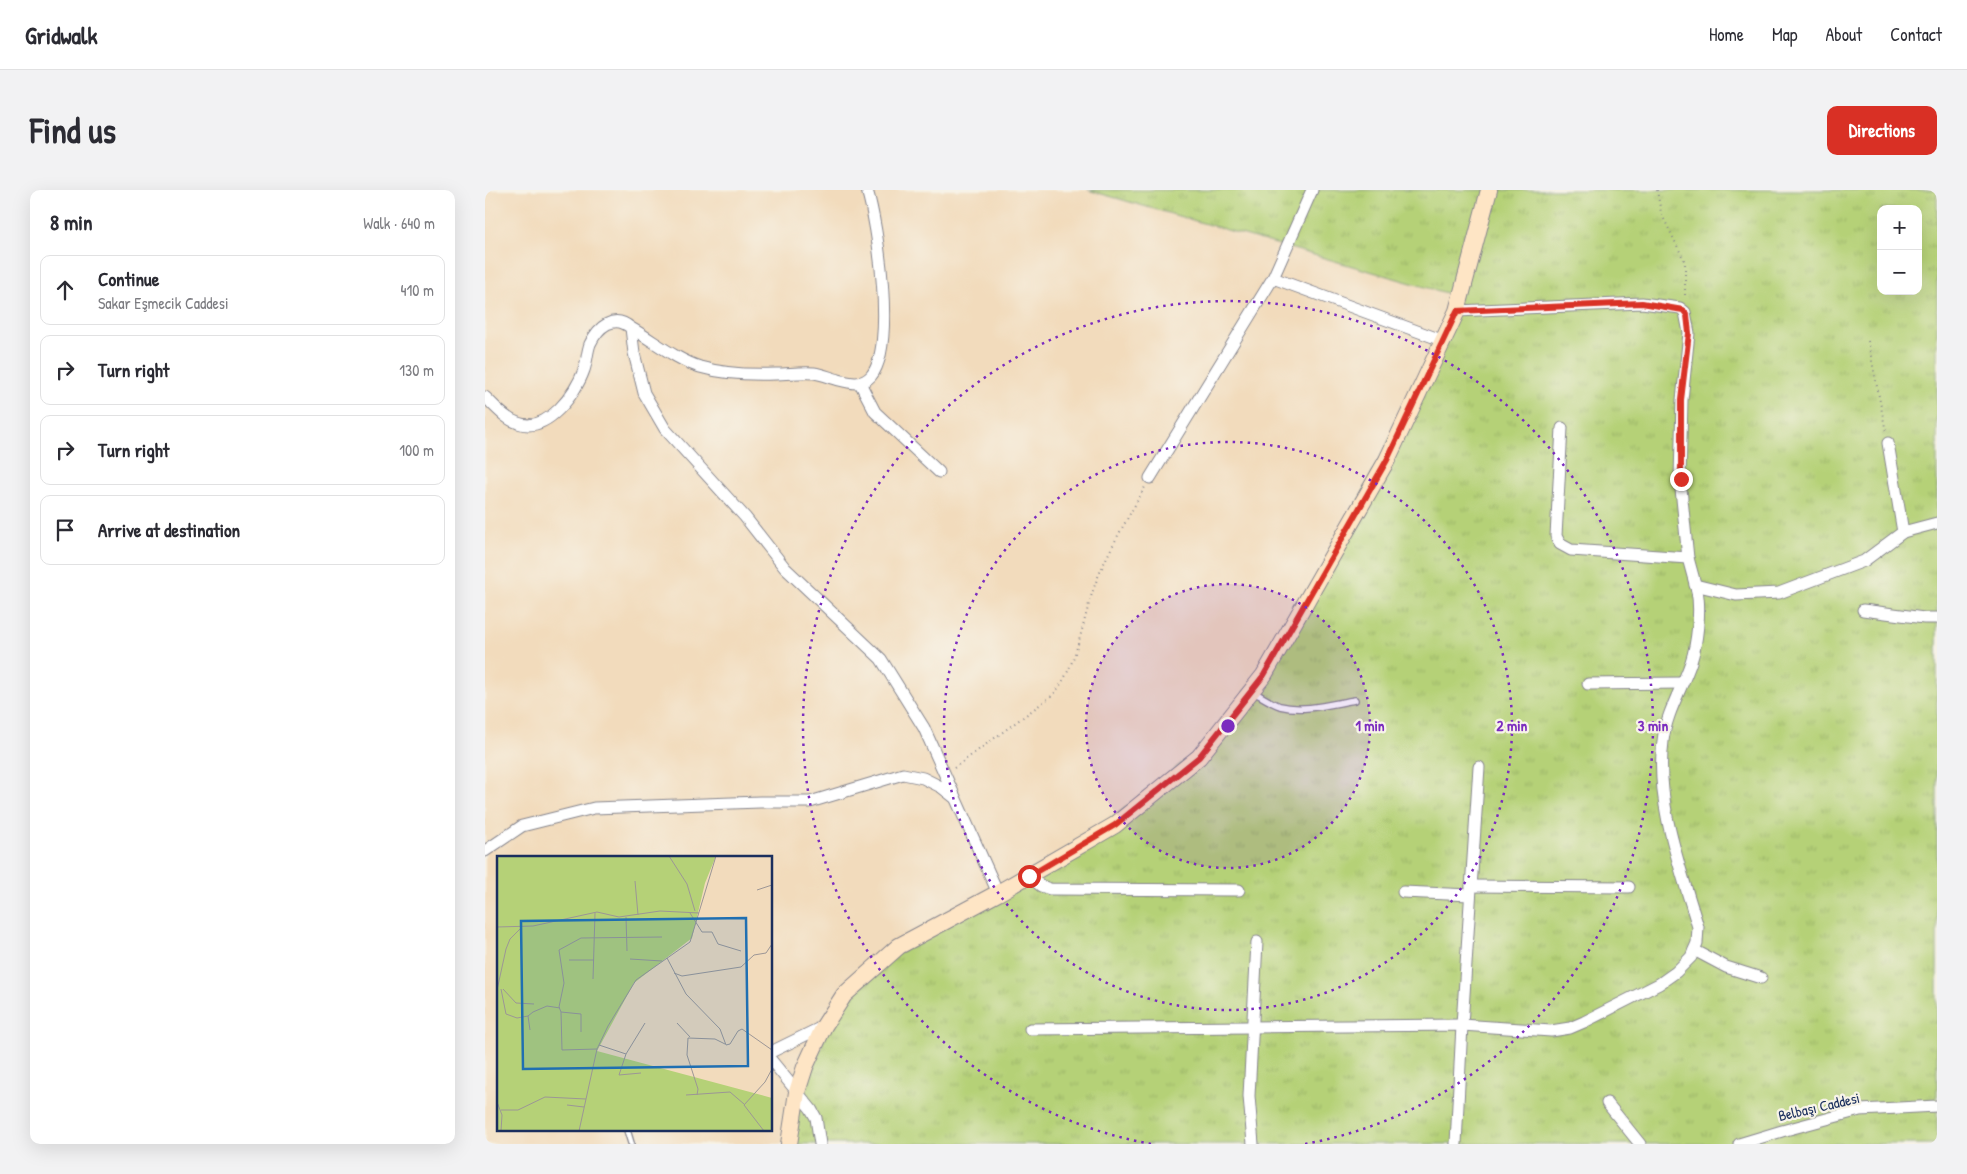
<!DOCTYPE html>
<html lang="en">
<head>
<meta charset="utf-8">
<style>
	:root { --surface:#fff; --page:#f2f2f3; --text:#2b2b33; --muted:#7c7c81; --line:#e1e1e2; --accent:#d93025 }
	body { margin:0; font-family:"Patrick Hand",sans-serif; background:var(--page); color:var(--text) }
	.controls { position:absolute; right:15px; top:15px; display:grid; overflow:hidden; border-radius:10px; box-shadow:0 5px 20px #0002 }
	.controls button { width:45px; height:45px; display:grid; place-items:center; padding:0; border:0; border-bottom:1px solid var(--line); background:var(--surface); color:var(--text); font:25px sans-serif }
	.stop { position:absolute; width:15px; height:15px; margin:-11px; border:4px solid #d93025; border-radius:50%; background:#fff }
	.stop.end { background:#d93025; border-color:#fff; box-shadow:0 1px 5px #0008 }
	.list { margin:0; padding:0; list-style:none }
	h2 { display:flex; justify-content:space-between; align-items:center; height:65px; margin:0; padding:0 20px; font-size:21px }
	h2 small { font-size:16px; font-weight:400; color:var(--muted) }
	.list li { display:grid; grid-template-columns:32px 1fr auto; gap:15px; align-items:center; box-sizing:border-box; height:70px; margin:0 10px 10px; padding:0 10px; border:1px solid var(--line); border-radius:10px }
	.list b { display:block; font-size:19px; white-space:nowrap }
	.list p { margin:0; font-size:16px; white-space:nowrap; color:var(--muted) }
	.list em { font-size:16px; font-style:normal; color:var(--muted) }
	.icon { flex:none; width:28px; height:28px; fill:none; stroke:currentColor; stroke-width:2; stroke-linecap:round; stroke-linejoin:round }
	.map { position:relative; flex:none; width:1452px; height:954px; overflow:hidden; border-radius:10px }
	header { display:flex; align-items:center; gap:30px; box-sizing:border-box; height:70px; padding:0 25px; background:var(--surface); border-bottom:1px solid var(--line) }
	header strong { font-size:24px }
	nav { display:flex; gap:28px; margin-inline-start:auto; font-size:18px }
	.intro { display:flex; align-items:center; justify-content:space-between; box-sizing:border-box; height:120px; padding:0 30px }
	h1 { margin:0; font-size:35px }
	.button { padding:12px 22px; border-radius:10px; background:var(--accent); color:#fff; font-size:18px; font-weight:700 }
	main { display:flex; gap:30px; padding:0 30px }
	aside { flex:1; background:var(--surface); border-radius:10px; box-shadow:0 5px 20px #0002 }
	.map>svg:first-child { display:block }
</style>
</head>
<body>
<header>
<strong>Gridwalk</strong>
<nav><a>Home</a><a>Map</a><a>About</a><a>Contact</a></nav>
</header>
<div class="intro"><h1>Find us</h1><a class="button">Directions</a></div>
<main>
<aside>
<h2>8 min<small>Walk · 640 m</small></h2>
<ul class="list">
<li><svg class="icon" aria-label="ahead" viewBox="0 0 24 24"><path d="M12 20V5M6 11l6-6 6 6"/></svg><div><b>Continue</b><p>Sakar Eşmecik Caddesi</p></div><em>410 m</em></li>
<li><svg class="icon" aria-label="right" viewBox="0 0 24 24"><path d="M7 20v-9h11M14 6l5 5-5 5"/></svg><div><b>Turn right</b></div><em>130 m</em></li>
<li><svg class="icon" aria-label="right" viewBox="0 0 24 24"><path d="M7 20v-9h11M14 6l5 5-5 5"/></svg><div><b>Turn right</b></div><em>100 m</em></li>
<li><svg class="icon" aria-label="arrive" viewBox="0 0 24 24"><path d="M6 21V4h12l-3 4 3 4H6"/></svg><div><b>Arrive at destination</b></div></li>
</ul>
</aside>
<div class="map">
<svg width="1452" height="954" viewBox="0 0 1452 954">
	<defs>
		<pattern id="grass-tufts" width="24" height="20" patternUnits="userSpaceOnUse" patternTransform="scale(1.25)"><rect width="24" height="20" fill="#b5d177"/><path d="M3 7l-1-3M5 7V3M7 7l1-3M15 17l-1-3M17 17v-4M19 17l1-3" fill="none" stroke="#9bb469"/></pattern>
	</defs>
	<rect width="100%" height="100%" fill="#f7f3e8"/>
	<filter id="ink" filterUnits="userSpaceOnUse"><feTurbulence type="fractalNoise" baseFrequency=".02" numOctaves="2"/><feDisplacementMap in="SourceGraphic" scale="10" xChannelSelector="R" yChannelSelector="G"/><feConvolveMatrix kernelMatrix="1 2 1 2 8 2 1 2 1" color-interpolation-filters="sRGB"/></filter>
	<filter id="wash" filterUnits="userSpaceOnUse"><feTurbulence type="fractalNoise" baseFrequency=".0096" numOctaves="4" result="noise"/><feDisplacementMap in="SourceGraphic" scale="20" xChannelSelector="R" yChannelSelector="G"/><feGaussianBlur stdDeviation="1.12" result="paint"/><feColorMatrix in="noise" values="0 0 0 0 0 0 0 0 0 0 0 0 0 0 0 0 0 1.4 0 .05"/><feComposite in="paint" operator="in"/></filter>
	<g filter="url(#wash)">
		<rect width="100%" height="100%" fill="#f2dbbc"/>
		<!-- grass -->
		<path fill="url(#grass-tufts)" stroke="#68806a" fill-rule="evenodd" d="M603,0H1452V954H301L346,829L397,773L579,666L730,547L837,385L975,107ZM1396,19H1433V101H1396Z"/>
	</g>
	<g filter="url(#ink)">
		<g fill="none" stroke-linecap="round" stroke-linejoin="round">
			<!-- lane casing -->
			<g stroke="#86858d" stroke-width="8">
				<g id="lane">
					<path d="M767,501C776,506 786,513 795,516C819,522 846,514 870,510"/>
					<polyline points="142,940 146,953"/>
				</g>
			</g>
			<!-- street casing -->
			<g stroke="#86858d" stroke-width="13">
				<g id="street">
					<polyline points="788,88 827,0"/>
					<polyline points="972,121 1157,113 1195,118 1200,122 1204,143 1197,210 1195,289 1203,368"/>
					<path d="M146,138C169,151 190,169 215,177C239,184 267,185 291,184C303,184 316,182 329,183C337,184 346,188 354,190C365,193 377,196 386,186C411,157 393,36 382,0"/>
					<polyline points="375,193 390,222 454,282"/>
					<path d="M0,207C10,216 20,229 33,233C62,244 91,203 99,180C102,172 102,162 105,154C113,137 129,123 146,138L149,163L159,203L180,239L260,327L300,378L396,469L439,538L513,703"/>
					<polyline points="665,288 788,88 959,151"/>
					<polyline points="1418,342 1452,333"/>
					<polyline points="1210,395 1251,405 1294,403 1379,371 1418,342 1403,253"/>
					<polyline points="1378,420 1439,428 1452,428"/>
					<polyline points="1103,494 1197,493"/>
					<polyline points="0,661 37,636 109,618 275,612 325,612 418,584 438,588 456,597 470,608"/>
					<polyline points="544,686 556,696 565,699 754,700"/>
					<polyline points="986,696 1144,697"/>
					<polyline points="918,702 985,705"/>
					<polyline points="1209,760 1241,777 1276,788"/>
					<path d="M545,839L977,835L1066,841L1085,838L1099,832L1174,794L1191,782L1206,767L1212,753L1213,737C1196,679 1170,613 1178,551C1181,523 1197,499 1206,472C1212,454 1216,420 1212,401C1209,390 1206,379 1203,368L1086,360L1075,354L1071,346L1077,238"/>
					<polyline points="286,862 339,836"/>
					<polyline points="286,870 326,919 331,928 335,954"/>
					<polyline points="1122,913 1155,954"/>
					<polyline points="768,954 764,906 772,752"/>
					<polyline points="971,954 977,835 994,577"/>
					<polyline points="1254,954 1297,941 1375,920 1452,916"/>
				</g>
			</g>
			<!-- secondary casing -->
			<g stroke="#86858d" stroke-width="18">
				<polyline id="secondary" points="304,954 312,902 320,877 339,836 359,805 414,756 513,703 630,635 714,567 779,485 902,270 972,121 1004,0"/>
			</g>
			<!-- path -->
			<g stroke="#86858d" stroke-width="2" stroke-dasharray="1 4" stroke-linecap="butt">
				<polyline points="1172,0 1176,23 1200,72 1200,109"/>
				<polyline points="1383,151 1401,242"/>
				<path d="M469,578L568,505C594,474 597,429 611,392C624,359 643,328 660,297"/>
			</g>
			<!-- lane -->
			<use href="#lane" stroke="#fff" stroke-width="5.5"/>
			<!-- street -->
			<use href="#street" stroke="#fff" stroke-width="11"/>
			<!-- secondary -->
			<use href="#secondary" stroke="#fee5c5" stroke-width="16"/>
		</g>
	</g>
	<g fill="none" stroke-linecap="round" stroke-linejoin="round" filter="url(#ink)">
		<!-- route -->
		<polyline stroke="#d93025" stroke-width="6" points="544,686 630,635 714,567 779,485 902,270 972,121 1157,113 1198,120 1202,125 1204,143 1196,210 1196,289"/>
	</g>
	<!-- distance rings -->
	<circle cx="743" cy="536" r="142" fill="#7b2cbf" fill-opacity=".12"/>
	<g fill="none" stroke="#7b2cbf" stroke-width="2.5" stroke-dasharray="2.5 5">
		<circle cx="743" cy="536" r="142"/>
		<circle cx="743" cy="536" r="284"/>
		<path d="M666 954A425 425 0 1 1 820 954"/>
	</g>
	<g text-anchor="middle" stroke-width="4.5" stroke-linejoin="round" paint-order="stroke">
		<!-- street labels -->
		<g font-size="15" fill="#1b2f5e" stroke="#f7f3e8">
			<text transform="translate(1334 917) rotate(-13)" y="5">Belbaşı Caddesi</text>
		</g>
	</g>
	<!-- overview -->
	<g transform="translate(12 666)">
		<rect width="275" height="275" fill="#f2dbbc"/>
		<path d="M0,0H219L208,27L195,82L137,127L100,195L275,242V275H0Z" fill="#b5d177"/>
		<path fill="none" stroke="#9c9696" stroke-width="1" d="M172,0L190,28L198,55M138,25L141,59M260,34L275,29M193,57L205,76H215L221,88L244,95M129,61L130,95M0,71L36,70L100,56L122,61L163,55L202,57M170,102L189,138L223,173L229,189L233,188L241,175L245,173L275,194M133,103L165,105M72,104H97M177,117L185,120L244,111L257,99L269,97L275,88M96,123L98,57M4,133L9,158L20,162L31,160M6,133L19,147L37,148M0,134L9,93L13,83L24,72M64,156L65,194L100,193M180,167L193,181M33,174L31,160L36,156L50,150L63,152M84,176V158L64,156L62,151L67,127L62,94L84,82L165,81M102,189L129,198L148,167M129,198L122,219L144,217M189,239L233,236L247,248M200,239L201,233L190,199L191,182L218,183L228,188M0,246L5,259L4,275M70,249L87,251M4,254H21L48,241L89,243M82,275L100,193L111,170L139,124L193,86L219,0M267,275L247,249L268,226L275,213"/>
		<path fill="#1f6fb2" fill-opacity="0.15" stroke="#1f6fb2" stroke-width="2.5" d="M249,62L251,210L26,213L24,65Z"/>
		<rect width="275" height="275" fill="none" stroke="#1b2f5e" stroke-width="2.5"/>
	</g>
	<circle cx="743" cy="536" r="8" fill="#7b2cbf" stroke="#f7f3e8" stroke-width="2.5"/>
	<g font-size="15" text-anchor="middle" font-weight="bold" fill="#7b2cbf" stroke="#f7f3e8" stroke-width="4.5" stroke-linejoin="round" paint-order="stroke">
		<text x="885" y="541">1 min</text>
		<text x="1027" y="541">2 min</text>
		<text x="1168" y="541">3 min</text>
	</g>
</svg>
<div class="controls">
<button>+</button>
<button>−</button>
</div>
<div class="stop" style="left:544px;top:686px"></div>
<div class="stop end" style="left:1196px;top:289px"></div>
</div>
</main>
</body>
</html>
